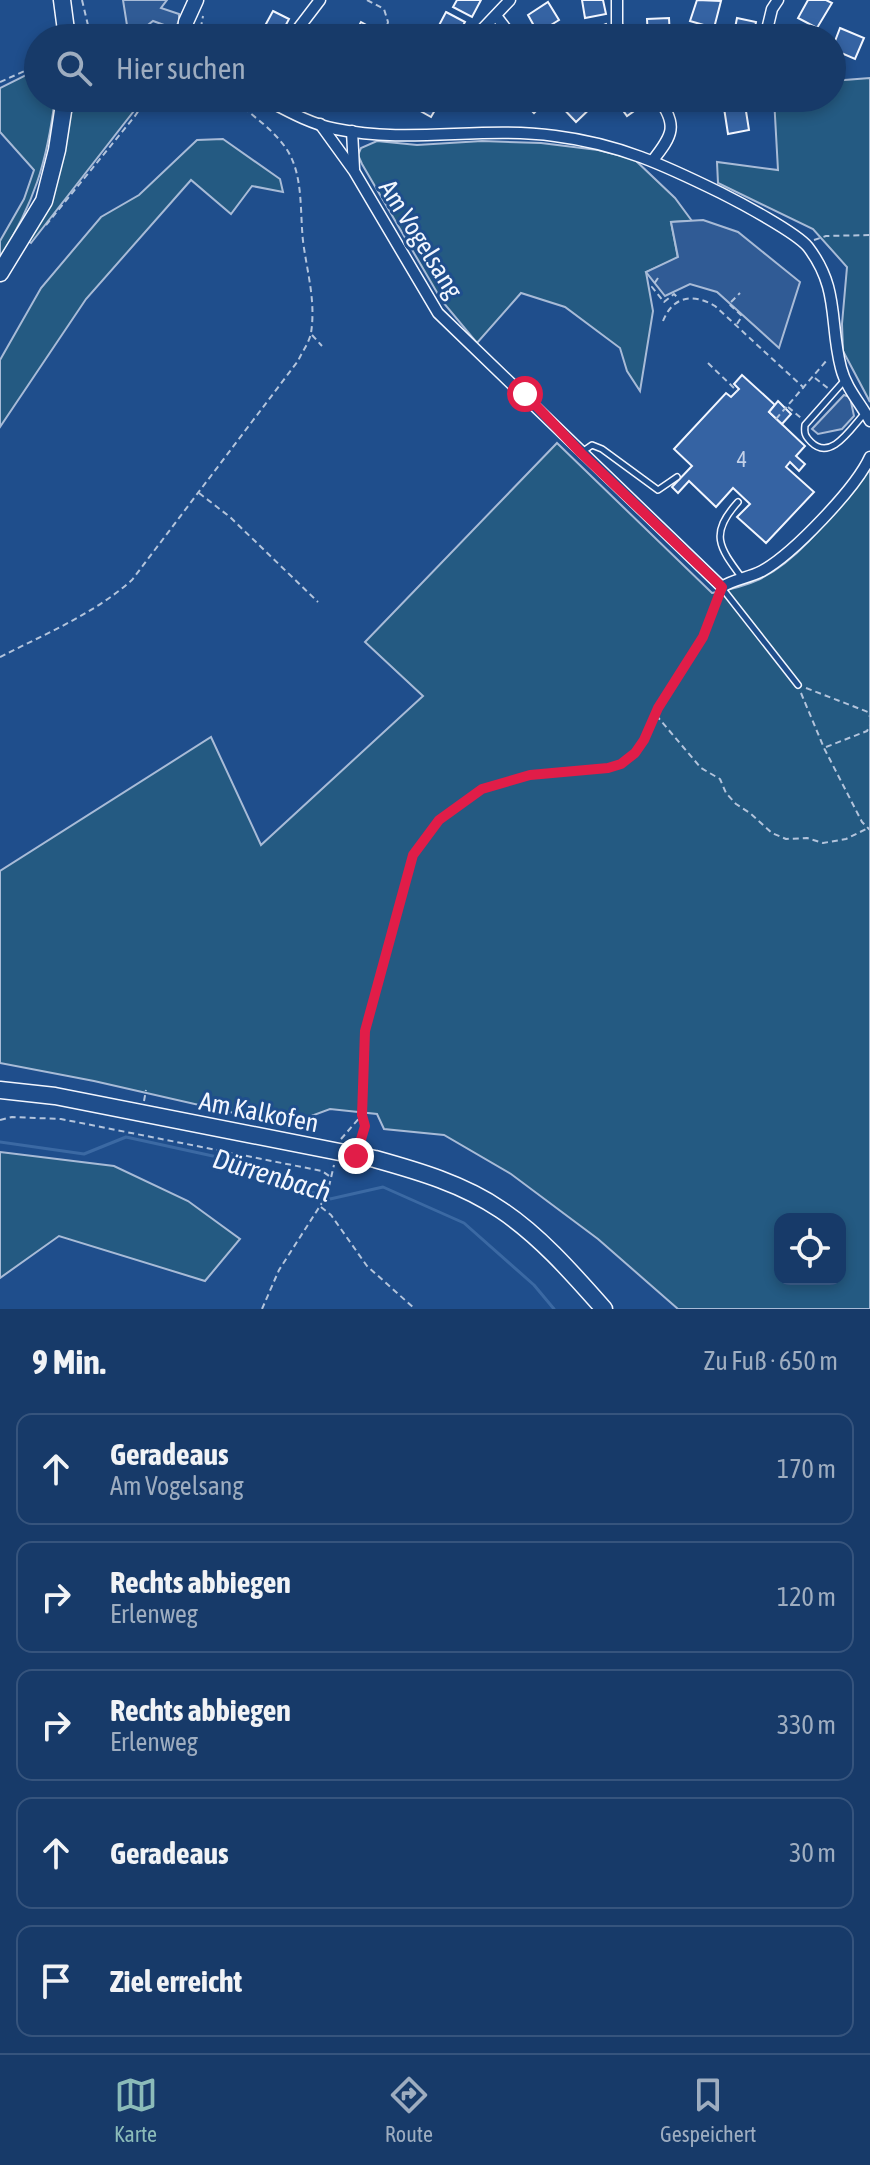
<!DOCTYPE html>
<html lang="de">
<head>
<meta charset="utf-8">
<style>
	:root { --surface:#173a69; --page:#20416f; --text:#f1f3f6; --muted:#9eadc0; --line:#36547d; --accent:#8bbbb9 }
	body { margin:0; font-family:"Asap Condensed",sans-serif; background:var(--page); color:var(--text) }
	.controls { position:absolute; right:24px; bottom:24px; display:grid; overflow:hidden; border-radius:16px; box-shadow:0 4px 12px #0003 }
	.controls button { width:72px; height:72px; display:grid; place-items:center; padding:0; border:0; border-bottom:2px solid var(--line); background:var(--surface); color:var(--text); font:40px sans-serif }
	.stop { position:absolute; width:24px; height:24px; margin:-18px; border:6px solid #e11d48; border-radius:50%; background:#fff }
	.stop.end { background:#e11d48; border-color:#fff; box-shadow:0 2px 8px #0008 }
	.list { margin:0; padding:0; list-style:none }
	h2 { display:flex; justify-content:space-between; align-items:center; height:104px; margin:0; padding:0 32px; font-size:34px }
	h2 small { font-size:26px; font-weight:400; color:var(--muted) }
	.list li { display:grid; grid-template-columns:52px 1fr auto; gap:24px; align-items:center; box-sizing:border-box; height:112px; margin:0 16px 16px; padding:0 16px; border:2px solid var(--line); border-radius:16px }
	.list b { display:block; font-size:30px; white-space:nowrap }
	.list p { margin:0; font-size:26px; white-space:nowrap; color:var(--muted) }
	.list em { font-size:26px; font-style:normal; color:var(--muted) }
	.icon { flex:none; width:44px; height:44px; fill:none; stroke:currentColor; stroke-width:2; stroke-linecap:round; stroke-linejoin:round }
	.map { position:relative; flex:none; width:870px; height:1309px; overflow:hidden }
	.search { position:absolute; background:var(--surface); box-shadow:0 4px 12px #0003; left:24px; right:24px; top:24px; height:88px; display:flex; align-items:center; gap:20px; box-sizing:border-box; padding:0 28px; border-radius:44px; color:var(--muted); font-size:30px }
	.sheet { height:744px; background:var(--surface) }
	nav { display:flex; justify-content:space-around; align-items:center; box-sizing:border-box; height:112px; border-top:2px solid var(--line); background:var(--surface); font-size:22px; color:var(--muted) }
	nav a { display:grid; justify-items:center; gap:4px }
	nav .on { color:var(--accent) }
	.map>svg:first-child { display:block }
</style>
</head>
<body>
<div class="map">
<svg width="870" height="1309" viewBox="0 0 870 1309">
	<rect width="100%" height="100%" fill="#1f4e8c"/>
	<!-- green -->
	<g fill="#245a82" stroke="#a8bbd7" stroke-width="2" fill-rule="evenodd">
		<path d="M38,69V98H55C47,163 34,203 0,258V241L24,199L34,170L0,132V88Z"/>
		<polygon points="870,78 870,402 843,351 842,324 847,267 813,229 718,183 717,162 778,170 774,98 832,98 832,81"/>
		<polygon points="74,98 144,98 31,243 28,241 59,174"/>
		<polygon points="223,139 280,179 283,192 252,186 231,214 191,180 86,299 0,427 0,360 41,288 101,217 139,195 197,140"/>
		<polygon points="377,141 417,145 482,141 541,143 598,150 634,159 675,198 692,221 671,222 678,258 646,272 653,311 640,391 627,371 620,348 565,307 521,293 477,343 442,301 362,164 358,155 361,148"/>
		<path d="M557,443L712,593C728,590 745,586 760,579C806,556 838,505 870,467V1309H678L598,1239L511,1174L444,1135L384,1129L377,1114L330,1109L287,1125L94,1081L0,1063V871L211,737L261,845L423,696L365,642ZM780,1219H840V1279H780Z"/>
		<polygon points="0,1152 114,1166 188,1201 240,1239 205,1281 59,1236 0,1278"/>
	</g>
	<!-- parking -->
	<g fill="#305b95" stroke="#a8bbd7" stroke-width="2">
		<polygon points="123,0 167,0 161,8 179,14 179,21 175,29 153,21 143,29 144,38 129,38"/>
		<polygon points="703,220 738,232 800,282 779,348 717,292 690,284 665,296 646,272 678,257 671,222"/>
		<polygon points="844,395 850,397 854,416 842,429 818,434 812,429"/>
	</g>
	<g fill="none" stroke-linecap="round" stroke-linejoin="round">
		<!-- stream -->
		<polyline stroke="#3b69a3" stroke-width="3" points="0,1142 84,1154 126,1137 254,1165 284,1182 330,1199 383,1187 464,1223 534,1285 554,1309"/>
	</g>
	<!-- building -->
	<g fill="#3563a3" stroke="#f2f6ff" stroke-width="2">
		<polygon points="457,0 481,0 472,17 453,7"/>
		<polygon points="582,0 603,0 606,14 585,18"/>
		<polygon points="697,0 721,1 714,28 690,21"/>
		<polygon points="808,0 826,0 832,3 817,28 798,18"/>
		<polygon points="548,2 559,20 538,33 528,15"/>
		<polygon points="273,11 289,19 279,38 265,38 260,35"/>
		<polygon points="446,12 465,22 456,38 450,38 436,31"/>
		<polygon points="669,18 670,38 648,38 647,19"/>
		<polygon points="737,18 756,22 753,38 733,38"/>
		<polygon points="361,22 379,32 376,38 352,38"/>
		<polygon points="606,24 612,38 589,38 586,32"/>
		<polygon points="840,28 864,38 855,59 832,49"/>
		<polygon points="363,98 388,98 382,109"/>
		<polygon points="411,98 442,98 431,117 408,104"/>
		<polygon points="510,98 541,98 545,102 534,113 526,105 521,110"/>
		<polygon points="565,98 595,98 598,101 576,122 559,104"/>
		<polygon points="614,98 640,98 644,104 627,116"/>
		<polygon points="745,105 749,130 728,134 724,108"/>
		<polygon points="742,375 775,405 769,412 805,446 796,456 805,464 799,471 790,462 786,467 814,492 766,543 737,517 750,504 733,488 716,507 689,481 678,493 672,487 692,466 674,449 726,393 731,397 739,389 734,384"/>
		<polygon points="778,401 791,414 782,424 769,412"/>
	</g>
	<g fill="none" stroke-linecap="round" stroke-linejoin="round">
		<!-- lane casing -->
		<g stroke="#f2f6ff" stroke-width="8">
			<g id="lane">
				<path d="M844,381L805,425C804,433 805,436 811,442C831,462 851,428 865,413"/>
				<polyline points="582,452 592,445 602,449 658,490 677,477"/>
				<path d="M738,502C709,534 719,547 742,578"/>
				<polyline points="722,588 798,685"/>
			</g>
		</g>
		<!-- street casing -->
		<g stroke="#f2f6ff" stroke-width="13">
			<g id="street">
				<polyline points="617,0 617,24 621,38"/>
				<polyline points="497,17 513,38"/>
				<polyline points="291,38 320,0"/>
				<polyline points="474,38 510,0"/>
				<polyline points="765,38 772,9 778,0"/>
				<path d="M263,98C286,110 310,124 336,129C409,144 482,126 555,136C619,144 664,165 721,193C739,202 797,233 808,247C840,289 829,322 841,368C846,388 861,404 870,421"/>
				<path d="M320,124L354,171L438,313L722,587C734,579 749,578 762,571C793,554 856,488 870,457"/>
				<polyline points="352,131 354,169"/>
				<path d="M653,160C673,135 678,125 658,98"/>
			</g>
		</g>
		<!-- secondary casing -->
		<g stroke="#f2f6ff" stroke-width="17">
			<polyline id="secondary" points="184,38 186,22 196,0"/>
		</g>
		<!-- primary casing -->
		<g stroke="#f2f6ff" stroke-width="19">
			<g id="primary">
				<polyline points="62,0 67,38"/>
				<polyline points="0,273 44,201 57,150 65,98"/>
				<path d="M0,1090L55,1096L375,1159C418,1171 463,1184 501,1210C540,1236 573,1274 604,1309"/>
			</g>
		</g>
		<!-- path -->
		<g stroke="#b3c4dc" stroke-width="2" stroke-dasharray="6 4" stroke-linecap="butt">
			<polyline points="82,0 91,38"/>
			<polyline points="367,0 384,9 388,22 384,38"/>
			<polyline points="199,38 203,16"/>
			<polyline points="0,82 38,65"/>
			<polyline points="46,225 135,116 147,98"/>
			<polyline points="814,240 826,236 870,235"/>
			<polyline points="658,278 652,287 664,302 674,294 679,299"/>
			<path d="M663,321C673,296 693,293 715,306L804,388"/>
			<polyline points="737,324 742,316 729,304 740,293"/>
			<polyline points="312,335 322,346"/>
			<polyline points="708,363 737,391"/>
			<polyline points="815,378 829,389"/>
			<polyline points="788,407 801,418"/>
			<polyline points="776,419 827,360"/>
			<polyline points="199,493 230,517 318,602"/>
			<path d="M0,657C45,634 94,614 132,580L298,361C302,352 309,343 311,333C316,301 307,272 303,241C300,213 303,180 290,155C278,132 251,115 232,98"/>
			<polyline points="806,688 868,712 870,717"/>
			<polyline points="801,693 824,748 862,822 870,830"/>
			<polyline points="656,715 701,768 720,779 726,793 736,804 750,813 772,833 786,839 807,838 823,843 846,839 868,828"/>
			<polyline points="826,747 867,731 870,725"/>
			<polyline points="144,1101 146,1090"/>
			<polyline points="0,1120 12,1117 61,1119 322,1171 332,1178"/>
			<polyline points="341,1139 362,1115 365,1031 391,929 413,855 439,820 482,789 530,775 608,768 621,764 635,753 644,740 658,708 703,637 718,595"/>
			<polyline points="363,1141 365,1126 363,1116"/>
			<polyline points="321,1207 331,1215 367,1266 415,1309"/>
			<polyline points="262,1309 279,1270 327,1195 334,1165"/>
		</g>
		<!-- lane -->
		<use href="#lane" stroke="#1f4e8c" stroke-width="5"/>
		<!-- street -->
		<use href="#street" stroke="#1f4e8c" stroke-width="10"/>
		<!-- secondary -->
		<use href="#secondary" stroke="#1f4e8c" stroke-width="14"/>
		<!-- primary -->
		<use href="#primary" stroke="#1f4e8c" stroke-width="16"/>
	</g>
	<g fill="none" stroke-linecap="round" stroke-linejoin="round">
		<!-- route -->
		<polyline stroke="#e11d48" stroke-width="10" points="356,1156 365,1126 362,1115 365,1031 413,855 439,820 482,789 530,775 608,768 621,764 635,753 644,740 658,708 703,637 722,587 581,453 525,394"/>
	</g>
	<g text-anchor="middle" stroke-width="6" stroke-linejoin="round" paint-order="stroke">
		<!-- number labels -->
		<g font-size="22" fill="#c3d1e8">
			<text x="742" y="467">4</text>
		</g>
		<!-- street labels -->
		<g font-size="26" fill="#f2f6ff" stroke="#1f4e8c">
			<text transform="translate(421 239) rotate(58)" y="9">Am Vogelsang</text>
			<text transform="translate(259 1112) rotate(11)" y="9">Am Kalkofen</text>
		</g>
		<!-- water labels -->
		<g font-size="28" font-style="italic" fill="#f2f6ff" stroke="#1f4e8c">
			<text transform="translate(272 1175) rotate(17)" y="10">Dürrenbach</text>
		</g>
	</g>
</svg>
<div class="controls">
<button><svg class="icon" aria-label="locate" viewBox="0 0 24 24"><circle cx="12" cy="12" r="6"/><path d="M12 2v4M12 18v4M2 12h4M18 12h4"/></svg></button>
</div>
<div class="stop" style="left:525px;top:394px"></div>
<div class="stop end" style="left:356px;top:1156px"></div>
<div class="search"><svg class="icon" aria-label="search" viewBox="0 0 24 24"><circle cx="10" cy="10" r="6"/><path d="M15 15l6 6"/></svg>Hier suchen</div>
</div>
<section class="sheet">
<h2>9 Min.<small>Zu Fuß · 650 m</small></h2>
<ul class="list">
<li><svg class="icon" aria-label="ahead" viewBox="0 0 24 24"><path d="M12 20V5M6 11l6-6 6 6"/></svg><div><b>Geradeaus</b><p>Am Vogelsang</p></div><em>170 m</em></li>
<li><svg class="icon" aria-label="right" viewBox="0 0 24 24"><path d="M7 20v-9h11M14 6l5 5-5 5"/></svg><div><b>Rechts abbiegen</b><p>Erlenweg</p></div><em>120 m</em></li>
<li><svg class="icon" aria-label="right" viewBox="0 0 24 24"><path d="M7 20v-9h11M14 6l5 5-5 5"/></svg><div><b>Rechts abbiegen</b><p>Erlenweg</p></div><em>330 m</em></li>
<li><svg class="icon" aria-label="ahead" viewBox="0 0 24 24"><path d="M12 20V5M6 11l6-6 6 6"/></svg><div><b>Geradeaus</b></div><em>30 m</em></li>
<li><svg class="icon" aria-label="arrive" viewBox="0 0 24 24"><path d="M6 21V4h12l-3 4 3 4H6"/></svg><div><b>Ziel erreicht</b></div></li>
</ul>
</section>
<nav>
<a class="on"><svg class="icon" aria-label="map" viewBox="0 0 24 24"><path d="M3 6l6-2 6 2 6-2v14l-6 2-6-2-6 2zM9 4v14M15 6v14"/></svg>Karte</a>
<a><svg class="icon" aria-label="directions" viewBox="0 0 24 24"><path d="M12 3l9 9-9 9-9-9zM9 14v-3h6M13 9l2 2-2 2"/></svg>Route</a>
<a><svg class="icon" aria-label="saved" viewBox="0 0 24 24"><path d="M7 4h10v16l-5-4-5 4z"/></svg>Gespeichert</a>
</nav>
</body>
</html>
